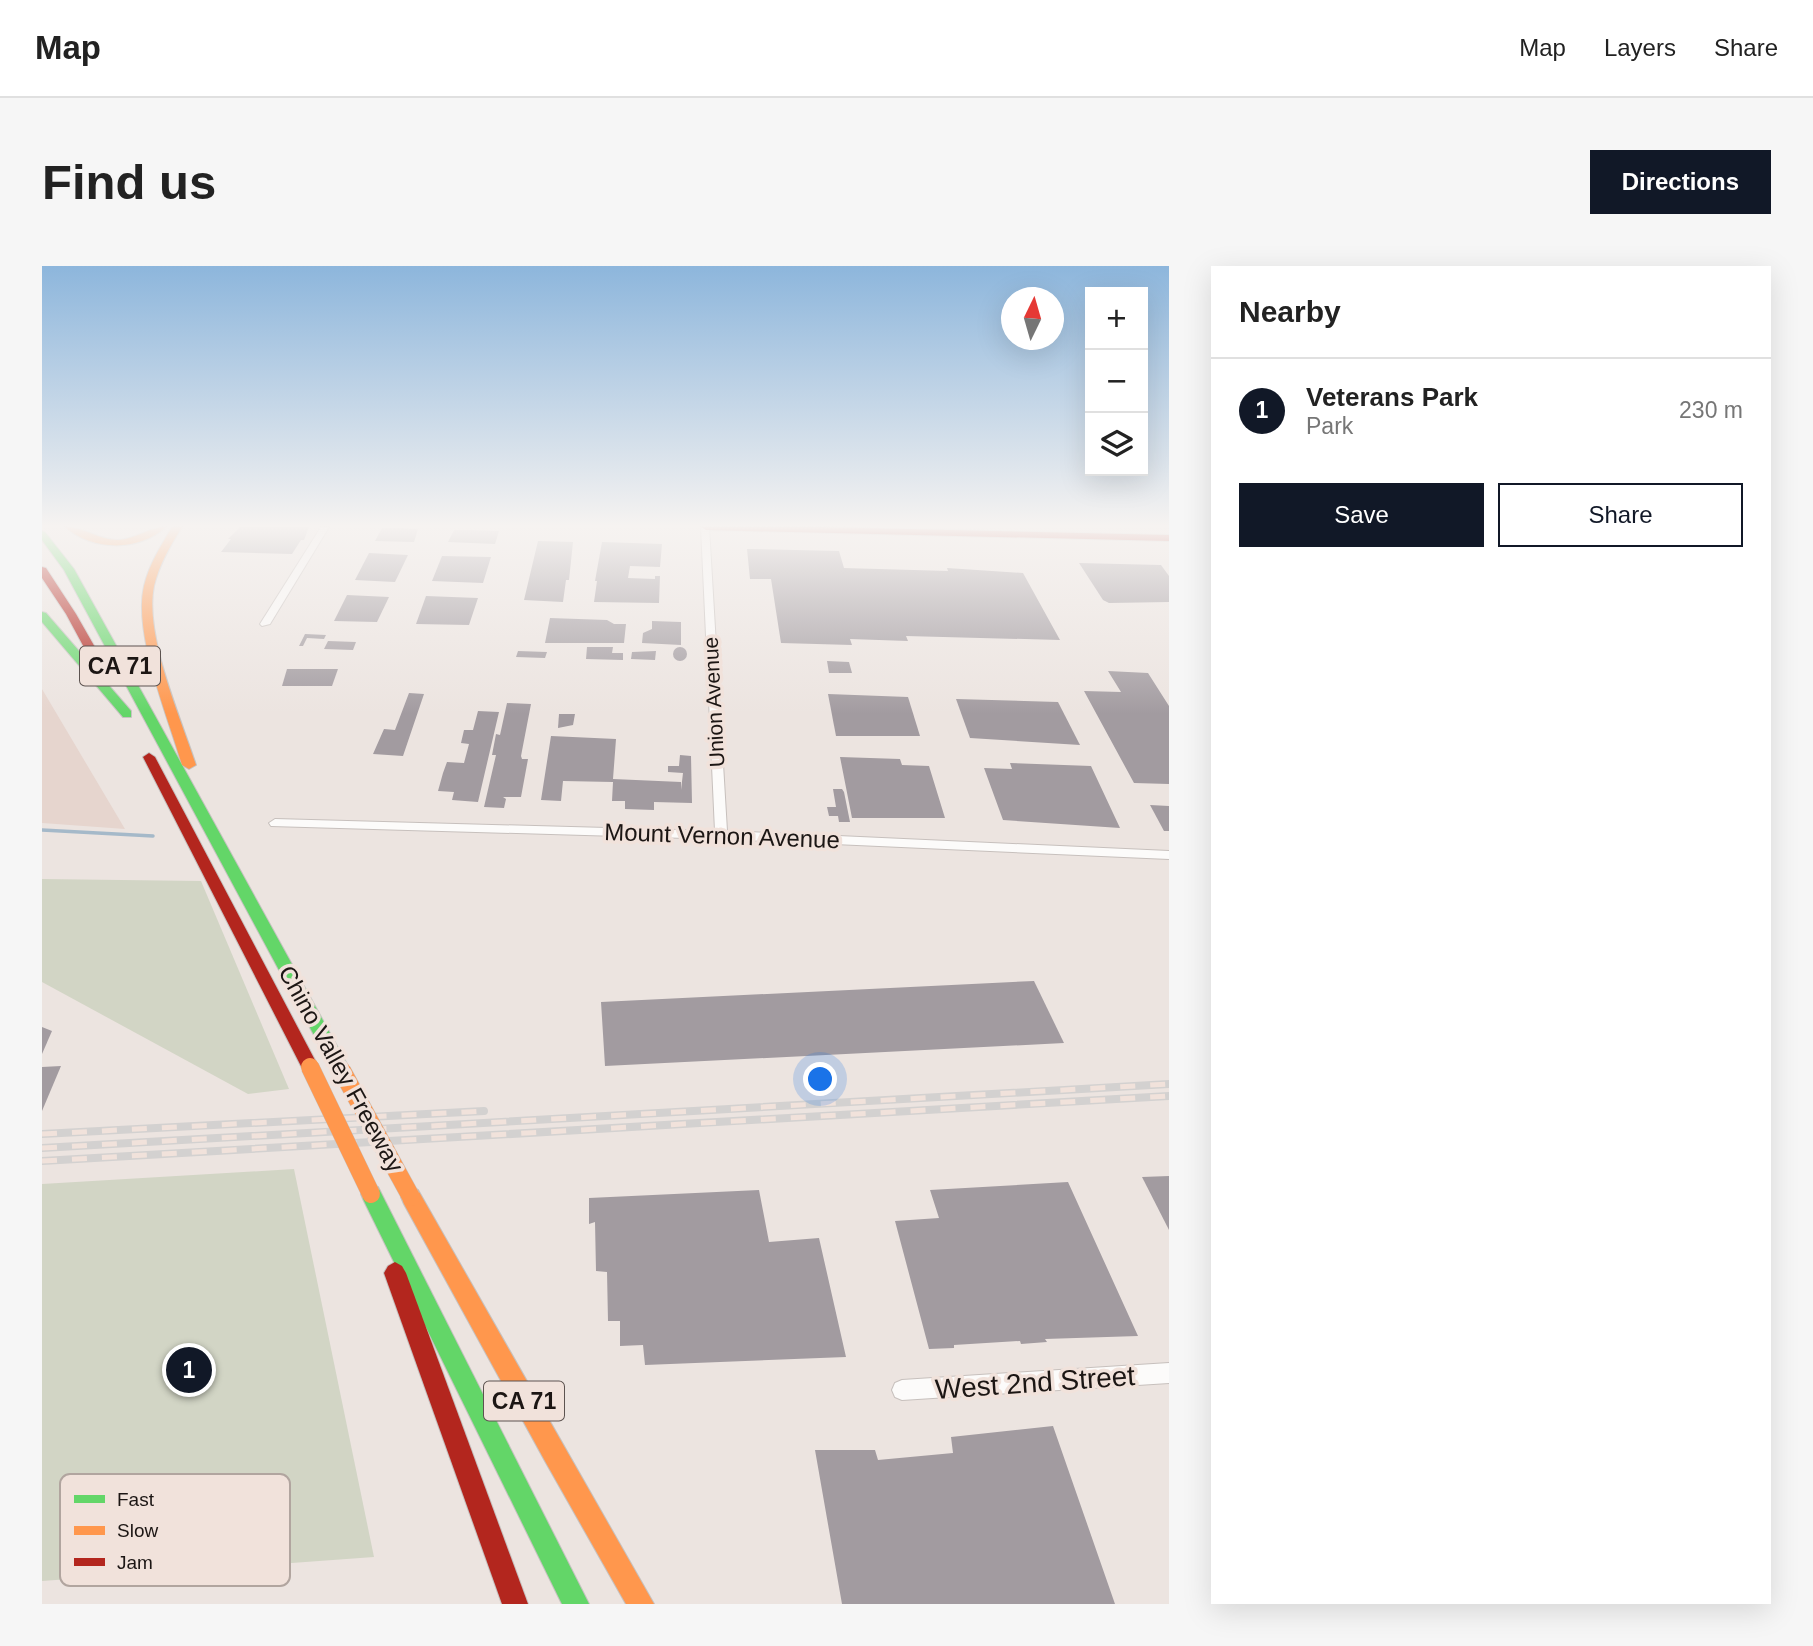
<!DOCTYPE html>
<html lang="en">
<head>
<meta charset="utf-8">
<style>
	:root { --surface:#fff; --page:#f6f6f6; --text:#222; --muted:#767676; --line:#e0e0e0; --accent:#111827 }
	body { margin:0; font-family:Arial,sans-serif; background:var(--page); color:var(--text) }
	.controls { position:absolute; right:21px; top:21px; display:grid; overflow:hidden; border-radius:0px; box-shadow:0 7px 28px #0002 }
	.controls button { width:63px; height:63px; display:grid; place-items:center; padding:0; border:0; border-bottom:2px solid var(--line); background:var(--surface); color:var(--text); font:35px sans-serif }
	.compass { position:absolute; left:959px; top:21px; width:63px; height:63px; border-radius:50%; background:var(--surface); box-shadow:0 7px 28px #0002; rotate:5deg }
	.you { position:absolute; left:779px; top:814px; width:24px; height:24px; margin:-18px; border:5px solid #fff; border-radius:50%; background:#1a73e8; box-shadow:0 0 0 10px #1a73e833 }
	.badge { display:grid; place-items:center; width:46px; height:46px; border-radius:50%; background:var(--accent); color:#fff; font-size:23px; font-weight:700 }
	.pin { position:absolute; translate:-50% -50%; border:4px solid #fff; box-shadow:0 2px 7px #0006 }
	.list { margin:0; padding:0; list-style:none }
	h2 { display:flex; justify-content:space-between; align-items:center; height:91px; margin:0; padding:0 28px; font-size:30px }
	h2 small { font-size:23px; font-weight:400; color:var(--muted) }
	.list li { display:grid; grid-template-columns:46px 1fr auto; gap:21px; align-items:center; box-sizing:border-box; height:105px; padding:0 28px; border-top:2px solid var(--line) }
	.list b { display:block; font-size:26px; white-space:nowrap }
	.list p { margin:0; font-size:23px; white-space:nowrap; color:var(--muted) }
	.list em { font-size:23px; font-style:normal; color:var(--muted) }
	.actions { display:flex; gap:14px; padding:21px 28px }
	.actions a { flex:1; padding:16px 0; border:2px solid var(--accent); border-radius:0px; text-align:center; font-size:24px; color:var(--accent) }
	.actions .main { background:var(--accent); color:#fff }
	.icon { flex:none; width:38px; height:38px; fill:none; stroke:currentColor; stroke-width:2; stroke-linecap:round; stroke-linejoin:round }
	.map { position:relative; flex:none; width:1127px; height:1338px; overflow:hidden; border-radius:0px }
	header { display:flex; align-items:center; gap:42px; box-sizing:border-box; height:98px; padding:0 35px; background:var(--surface); border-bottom:2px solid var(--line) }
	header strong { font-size:33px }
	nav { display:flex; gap:38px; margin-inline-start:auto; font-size:24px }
	.intro { display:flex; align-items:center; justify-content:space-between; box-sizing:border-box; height:168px; padding:0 42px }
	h1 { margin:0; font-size:49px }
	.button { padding:18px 32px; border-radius:0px; background:var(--accent); color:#fff; font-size:24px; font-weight:700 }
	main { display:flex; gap:42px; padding:0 42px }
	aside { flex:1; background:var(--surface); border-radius:0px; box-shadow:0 7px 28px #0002 }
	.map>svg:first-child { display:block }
</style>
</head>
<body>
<header>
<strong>Map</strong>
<nav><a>Map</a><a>Layers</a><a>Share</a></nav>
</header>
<div class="intro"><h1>Find us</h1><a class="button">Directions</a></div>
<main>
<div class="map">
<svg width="1127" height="1338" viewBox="0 0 1127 1338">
	<rect width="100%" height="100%" fill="#ece4e0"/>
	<!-- built -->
	<polygon fill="#e6d5ce" points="0,423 83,563 0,557"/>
	<!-- green -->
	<g fill="#d2d5c5">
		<polygon points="0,613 159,615 247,823 206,828 0,716"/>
		<polygon points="252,903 332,1291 0,1315 0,918"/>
	</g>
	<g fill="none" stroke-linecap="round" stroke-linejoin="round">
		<!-- stream -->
		<polyline stroke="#a5b9c9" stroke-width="3.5" points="0,564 111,570"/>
	</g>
	<!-- building -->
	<g fill="#a29ba0">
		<polygon points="198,261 267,261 262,274 259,274 250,288 179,286 189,273 186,273"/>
		<polygon points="340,262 360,262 376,263 372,276 333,275"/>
		<polygon points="412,264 431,264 457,265 453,278 406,276"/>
		<polygon points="496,275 531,276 527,314 524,314 521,336 482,334"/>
		<polygon points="560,276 620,278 618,301 588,300 586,312 613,313 613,310 618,310 617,337 552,336 555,315 553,315"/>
		<polygon points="705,283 797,285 802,302 906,305 905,302 981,307 1018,374 864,370 866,375 808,373 810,379 739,377 729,313 708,313"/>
		<polygon points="327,287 366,289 353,316 313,314"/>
		<polygon points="400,290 449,291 441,317 390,315"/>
		<polygon points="1037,297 1119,299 1127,310 1127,336 1067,337 1061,334"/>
		<polygon points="305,329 347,331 335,356 292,355"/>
		<polygon points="384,330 436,332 427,359 374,358"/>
		<polygon points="508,352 565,354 572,358 584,358 582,377 503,377"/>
		<polygon points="610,355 639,356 639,379 600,377 601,367 610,363"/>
		<polygon points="263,368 284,369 282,373 265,372 261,380 257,380"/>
		<polygon points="286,375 314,376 311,384 282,383"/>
		<polygon points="545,381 571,381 570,387 581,387 581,394 544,393"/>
		<circle cx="638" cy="388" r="7"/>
		<polygon points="476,385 505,386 503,392 474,391"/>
		<polygon points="614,385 613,394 589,393 590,386"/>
		<polygon points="785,395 807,396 810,407 787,407"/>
		<polygon points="245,403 296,403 290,420 240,420"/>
		<polygon points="1066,405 1106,407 1127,440 1127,518 1092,517 1042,425 1079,426"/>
		<polygon points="367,427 382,428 361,490 331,488 342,463 353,464"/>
		<polygon points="786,428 866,431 878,470 794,470"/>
		<polygon points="914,433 1016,436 1038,479 928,472"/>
		<polygon points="465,437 489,438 479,490 480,493 486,493 479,531 461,531 464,533 462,542 442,541 454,489 450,489 454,468 458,469"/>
		<polygon points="436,445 457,446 436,536 410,534 412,526 396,525 401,507 405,496 422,497 427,478 419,477 422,464 431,464"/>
		<polygon points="517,448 533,448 531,459 516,462"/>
		<polygon points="509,470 574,473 571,513 639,516 639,524 641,507 626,506 626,500 637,500 638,489 649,490 650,537 612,536 612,544 583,543 583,535 570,535 571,516 521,515 519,535 499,534"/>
		<polygon points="798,491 858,493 860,499 887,500 903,552 810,552"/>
		<polygon points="968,497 1049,500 1078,562 961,554 942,502 970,503"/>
		<polygon points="791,523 800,523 802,526 808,556 797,556 796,550 787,550 785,541 794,541"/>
		<polygon points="1108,539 1127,540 1127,565 1122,565"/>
		<polygon points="992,715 1022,777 563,800 559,736"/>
		<polygon points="0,761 10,765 0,788"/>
		<polygon points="19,800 0,845 0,801"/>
		<polygon points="1127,910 1127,964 1100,911"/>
		<polygon points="1026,916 1096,1070 1003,1073 1005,1076 979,1078 978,1075 912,1079 912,1082 887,1083 853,955 897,952 888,924"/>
		<polygon points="717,924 727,976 777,972 804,1091 603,1099 601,1079 578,1080 578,1055 566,1055 565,1006 554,1005 553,956 547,958 547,932"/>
		<polygon points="1011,1160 1073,1338 800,1338 773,1184 833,1184 836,1194 911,1187 909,1171"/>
	</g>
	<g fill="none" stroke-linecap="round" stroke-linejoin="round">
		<!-- street casing -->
		<g stroke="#c7c0bd" stroke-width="2">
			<g id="street">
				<polygon points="279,261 287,261 228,358 220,360 218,358"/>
				<polygon points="659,261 667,261 685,565 1127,585 1127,593 679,573 229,560 227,557 233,553 673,565"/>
				<polygon points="1127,1097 1127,1117 860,1134 853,1131 850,1124 853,1117 860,1114"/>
			</g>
		</g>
		<!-- fast casing -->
		<g stroke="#c6c2c0" stroke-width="2">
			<g id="fast">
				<polygon points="0,265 3,266 32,303 306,800 309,805 306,810 300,813 294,810 22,304 0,274"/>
				<polygon points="0,346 4,347 89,445 89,451 81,451 0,356"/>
				<polygon points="329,919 336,921 547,1338 520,1338 322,935 319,928 322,921"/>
			</g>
		</g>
		<!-- slow casing -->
		<g stroke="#c6c2c0" stroke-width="2">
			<g id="slow">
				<path d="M23,261C42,261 57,274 76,274C94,273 107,261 124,261C96,286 51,285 23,261Z"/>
				<path d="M130,261H140C128,280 117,299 112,320C102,369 138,450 154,499L147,503L140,499C126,450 91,368 102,320C107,298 119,280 130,261Z"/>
				<polygon points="369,921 376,924 612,1338 584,1338 503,1195 362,938 359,931 362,924"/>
			</g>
		</g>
		<!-- jam casing -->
		<g stroke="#c6c2c0" stroke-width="2">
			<g id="jam">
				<polygon points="659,261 777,261 1127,269 1127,275 664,264"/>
				<polygon points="0,301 4,302 34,348 70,411 68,413 60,413 58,411 24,348 0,312"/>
				<polygon points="107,487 113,491 274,796 277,801 274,806 268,809 262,806 101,491"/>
				<polygon points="353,996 360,1000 364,1007 486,1338 460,1338 342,1007 346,1000"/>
			</g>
		</g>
		<!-- street -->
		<use href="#street" fill="#fcfbfa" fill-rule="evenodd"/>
		<!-- fast -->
		<use href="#fast" fill="#63d668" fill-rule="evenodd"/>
		<!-- slow -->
		<use href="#slow" fill="#ff974d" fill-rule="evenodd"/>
		<!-- jam -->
		<use href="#jam" fill="#b3261e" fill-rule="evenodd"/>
		<!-- rail casing -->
		<g stroke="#d3d1d0" stroke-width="8">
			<g id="rail">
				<polyline points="0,868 442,845"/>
				<polyline points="0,882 1127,818"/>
				<polyline points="0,895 1127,830"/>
			</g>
		</g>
		<!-- rail -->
		<use href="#rail" stroke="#f1e2db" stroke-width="5" stroke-dasharray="15" stroke-linecap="butt"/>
		<!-- slow-bridge casing -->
		<g stroke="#c6c2c0" stroke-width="19" stroke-linecap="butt">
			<g id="slow-bridge">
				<polyline points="268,801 329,928"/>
				<polyline points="300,805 369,931"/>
			</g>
		</g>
		<!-- slow-bridge -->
		<use href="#slow-bridge" stroke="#ff974d" stroke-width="18"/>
	</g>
	<!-- sky -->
	<linearGradient id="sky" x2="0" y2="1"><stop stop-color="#8db6dc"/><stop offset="0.58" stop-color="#f6f3f1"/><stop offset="1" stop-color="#f6f3f1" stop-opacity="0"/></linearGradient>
	<rect width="1127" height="448" fill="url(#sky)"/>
	<g text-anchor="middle" stroke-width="7" stroke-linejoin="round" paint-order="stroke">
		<!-- far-street labels -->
		<g font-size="21" fill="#1c1614" stroke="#f1e2db">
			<text transform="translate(672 436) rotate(-93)" y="7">Union Avenue</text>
		</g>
		<!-- shield labels -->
		<g fill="#f1e2db" stroke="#5c5350" stroke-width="2">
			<rect x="38" y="380.5" width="80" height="39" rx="5"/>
			<rect x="442" y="1115.5" width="80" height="39" rx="5"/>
		</g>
		<g font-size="23" font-weight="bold" fill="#1c1614">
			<text x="78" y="408">CA 71</text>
			<text x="482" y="1143">CA 71</text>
		</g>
		<!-- street labels -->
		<g font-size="24" fill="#1c1614" stroke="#f1e2db">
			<text transform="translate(680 570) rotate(2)" y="8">Mount Vernon Avenue</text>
			<text transform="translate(299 803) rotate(61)" y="8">Chino Valley Freeway</text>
		</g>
		<!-- near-street labels -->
		<g font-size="28" fill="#1c1614" stroke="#f1e2db">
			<text transform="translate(993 1116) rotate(-4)" y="10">West 2nd Street</text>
		</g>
	</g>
	<!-- legend -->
	<rect x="18" y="1208" width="230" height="112" rx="10" fill="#f1e2db" stroke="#b1a59f" stroke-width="2"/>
	<rect x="32" y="1229" width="31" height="8" fill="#63d668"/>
	<rect x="32" y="1260" width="31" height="9" fill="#ff974d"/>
	<rect x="32" y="1292" width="31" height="8" fill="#b3261e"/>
	<g font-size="19" fill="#1c1614">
		<text x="75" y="1240">Fast</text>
		<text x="75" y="1271">Slow</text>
		<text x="75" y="1303">Jam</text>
	</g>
</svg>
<div class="controls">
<button>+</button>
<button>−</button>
<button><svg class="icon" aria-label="layers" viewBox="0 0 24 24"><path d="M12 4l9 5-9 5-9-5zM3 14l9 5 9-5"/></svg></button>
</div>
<svg class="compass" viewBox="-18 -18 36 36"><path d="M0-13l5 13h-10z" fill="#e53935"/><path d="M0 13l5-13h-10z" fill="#767676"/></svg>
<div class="you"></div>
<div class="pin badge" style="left:147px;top:1104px">1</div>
</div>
<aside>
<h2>Nearby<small></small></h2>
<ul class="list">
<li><span class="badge">1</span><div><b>Veterans Park</b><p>Park</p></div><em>230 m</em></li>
</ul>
<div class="actions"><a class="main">Save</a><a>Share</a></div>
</aside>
</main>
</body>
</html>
